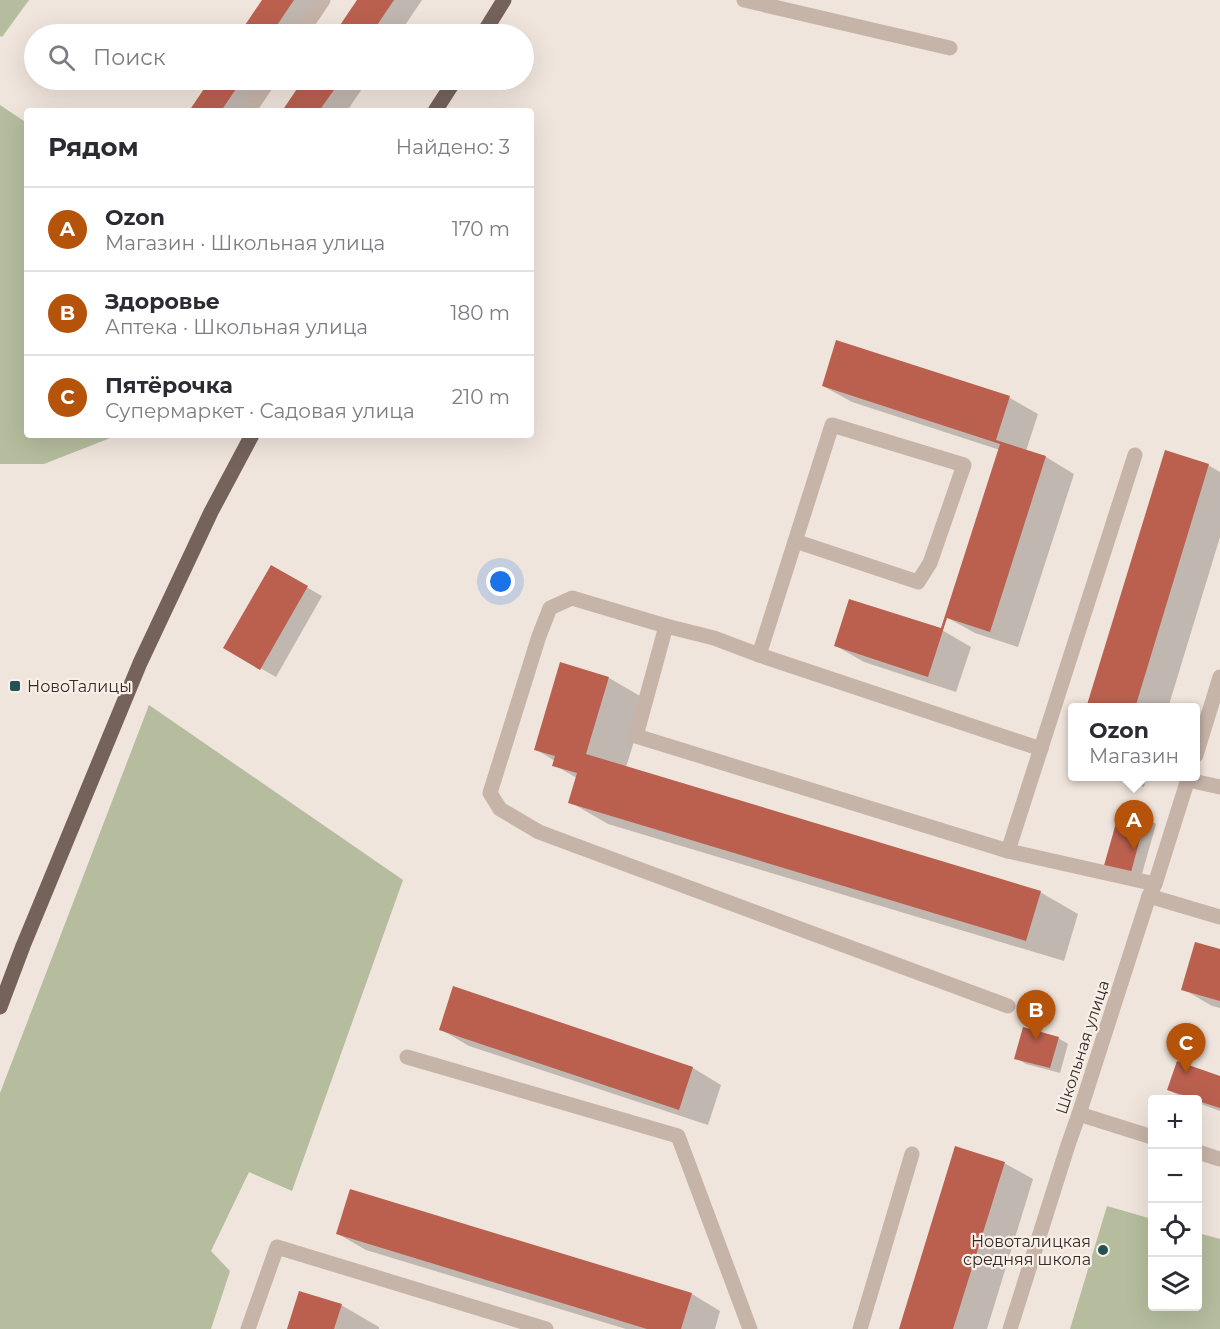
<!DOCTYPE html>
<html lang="ru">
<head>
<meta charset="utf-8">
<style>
	:root { --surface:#fff; --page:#f7f7f7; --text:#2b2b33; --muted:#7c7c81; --line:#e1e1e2; --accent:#b45309 }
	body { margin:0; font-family:Montserrat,sans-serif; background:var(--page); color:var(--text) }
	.controls { position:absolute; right:18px; bottom:18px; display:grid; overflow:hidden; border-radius:6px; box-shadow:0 6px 24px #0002 }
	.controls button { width:54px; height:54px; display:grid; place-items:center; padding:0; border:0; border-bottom:2px solid var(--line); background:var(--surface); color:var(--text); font:30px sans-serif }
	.you { position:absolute; left:501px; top:582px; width:21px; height:21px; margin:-15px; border:4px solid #fff; border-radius:50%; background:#1a73e8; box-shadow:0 0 0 9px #1a73e833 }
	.badge { display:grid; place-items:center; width:39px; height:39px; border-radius:50%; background:var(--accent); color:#fff; font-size:20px; font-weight:700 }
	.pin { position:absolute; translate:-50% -50px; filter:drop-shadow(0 2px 3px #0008) }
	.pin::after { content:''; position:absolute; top:32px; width:21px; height:18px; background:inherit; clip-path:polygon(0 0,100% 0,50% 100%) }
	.popup { position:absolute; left:1068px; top:703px; width:132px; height:78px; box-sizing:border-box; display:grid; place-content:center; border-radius:6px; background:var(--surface); filter:drop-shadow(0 2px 4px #0005); font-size:20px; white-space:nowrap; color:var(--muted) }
	.popup b { font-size:22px; color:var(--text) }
	.popup::after { content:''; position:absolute; left:50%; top:100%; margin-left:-12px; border:12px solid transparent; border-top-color:var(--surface) }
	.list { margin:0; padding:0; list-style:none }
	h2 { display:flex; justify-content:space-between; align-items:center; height:78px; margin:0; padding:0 24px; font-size:26px }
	h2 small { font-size:20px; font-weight:400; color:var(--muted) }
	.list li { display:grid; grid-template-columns:39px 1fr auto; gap:18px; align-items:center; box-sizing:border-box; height:84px; padding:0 24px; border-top:2px solid var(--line) }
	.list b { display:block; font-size:22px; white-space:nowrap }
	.list p { margin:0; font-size:20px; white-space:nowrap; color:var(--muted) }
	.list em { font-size:20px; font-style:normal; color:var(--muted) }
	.icon { flex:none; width:33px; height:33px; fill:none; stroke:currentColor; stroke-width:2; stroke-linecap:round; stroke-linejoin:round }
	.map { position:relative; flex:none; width:1220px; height:1329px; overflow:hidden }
	.search { position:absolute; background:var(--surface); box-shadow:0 6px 24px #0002; left:24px; top:24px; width:510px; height:66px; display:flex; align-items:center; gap:15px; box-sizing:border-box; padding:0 21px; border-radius:33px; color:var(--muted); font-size:22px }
	.panel { position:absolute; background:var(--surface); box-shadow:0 6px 24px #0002; left:24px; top:108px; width:510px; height:330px; border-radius:6px }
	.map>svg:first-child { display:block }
</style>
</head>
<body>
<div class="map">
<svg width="1220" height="1329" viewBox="0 0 1220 1329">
	<rect width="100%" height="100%" fill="#f0e5dc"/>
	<!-- green -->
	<g fill="#b5bd9e">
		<polygon points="0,0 29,0 2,37 0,36"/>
		<polygon points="0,105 27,123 27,435 118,435 44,464 0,464"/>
		<polygon points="149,705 403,880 292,1191 249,1172 211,1251 230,1271 211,1329 0,1329 0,1093"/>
		<polygon points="1107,1206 1152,1219 1152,1306 1198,1306 1198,1233 1220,1239 1220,1329 1070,1329"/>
	</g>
	<!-- shadow -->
	<g fill="#0003">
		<polygon points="264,0 315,0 292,34 241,34"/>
		<polygon points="359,0 422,0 399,34 335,34"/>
		<polygon points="211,80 262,80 241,111 191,111"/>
		<polygon points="305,80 368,80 347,111 284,111"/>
		<polygon points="837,342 1010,398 1038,414 1026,451 1046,457 1074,474 1018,647 975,633 946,617 1000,450 852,402 823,386"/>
		<polygon points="1208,465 1220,472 1220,537 1168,708 1088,708"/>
		<polygon points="271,567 322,596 276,677 225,648"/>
		<polygon points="942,630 971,647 956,692 864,662 836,646"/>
		<polygon points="609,678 647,700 626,767 1040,892 1078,914 1064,961 608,824 570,802 577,778 554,765 555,761 535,749"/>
		<polygon points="1111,776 1147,776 1144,787"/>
		<polygon points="1121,811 1146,818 1156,824 1140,881 1115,874"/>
		<polygon points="1220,951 1220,1008 1212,1006 1183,989"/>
		<polygon points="454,988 693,1068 721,1085 708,1125 469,1046 440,1029"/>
		<polygon points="1058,1038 1068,1044 1060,1073 1026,1064 1016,1058"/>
		<polygon points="1220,1077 1220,1111 1198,1103 1198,1100 1184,1098 1168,1090"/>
		<polygon points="1004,1163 1033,1179 987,1329 901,1329"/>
		<polygon points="351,1191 692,1294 720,1311 715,1329 626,1329 366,1250 338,1234"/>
		<polygon points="341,1305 379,1327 379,1329 289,1329"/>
	</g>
	<!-- building -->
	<g fill="#bb604f">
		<polygon points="262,0 294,0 271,34 239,34"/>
		<polygon points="357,0 394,0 371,34 334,34"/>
		<polygon points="210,80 242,80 221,111 189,111"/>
		<polygon points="303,80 341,80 319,111 282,111"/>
		<polygon points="836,340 1010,396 996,440 1046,456 990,632 947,618 928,677 834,646 849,599 941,628 1000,444 822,386"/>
		<polygon points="1165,450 1209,464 1135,708 1086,708"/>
		<polygon points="271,565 308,586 260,670 223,648"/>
		<polygon points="560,662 609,677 586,754 1041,891 1026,941 568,803 577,773 552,766 555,756 534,750"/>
		<polygon points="1120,809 1146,816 1130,876 1103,869"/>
		<polygon points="1195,942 1220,949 1220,1001 1181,990"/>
		<polygon points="453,986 693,1067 679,1110 439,1030"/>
		<polygon points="1023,1027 1059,1037 1050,1068 1014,1059"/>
		<polygon points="1177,1061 1220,1076 1220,1108 1198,1101 1198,1100 1167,1090"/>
		<polygon points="955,1146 1005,1162 953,1329 899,1329"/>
		<polygon points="350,1189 692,1293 681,1329 647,1329 336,1234"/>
		<polygon points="299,1291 342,1304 334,1329 287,1329"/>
	</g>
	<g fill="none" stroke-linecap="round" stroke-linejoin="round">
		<!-- minor -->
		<g stroke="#c7b4a9" stroke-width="15">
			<polyline points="744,0 950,48"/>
			<polyline points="300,34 323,0"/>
			<polyline points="248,111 269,80"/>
			<polyline points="795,541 918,582 930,563 964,465 832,425 759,655 1041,749"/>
			<polyline points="666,626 714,638 759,655"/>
			<polyline points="1196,755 1220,677"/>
			<polyline points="1188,780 1220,787"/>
			<polyline points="1008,851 1135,455"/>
			<polyline points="1149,896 1220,917"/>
			<polyline points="1008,1006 539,832 500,809 490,793 539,636 550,608 572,598 666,626 636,736 1008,851 1155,884"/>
			<polyline points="407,1057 678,1136 750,1329"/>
			<polyline points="1079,1114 1152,1137"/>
			<polyline points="1198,1152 1220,1159"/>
			<polyline points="248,1329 277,1247 546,1329"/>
			<polyline points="860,1329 912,1154"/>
			<polyline points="1010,1329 1068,1145 1079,1114 1149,896 1155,884 1189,776"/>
		</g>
		<!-- major -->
		<g stroke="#75625b" stroke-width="15">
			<polyline points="483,34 504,0"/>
			<polyline points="435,111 455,80"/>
			<polyline points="0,1007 23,946 140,663 211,512 252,435"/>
		</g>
	</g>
	<!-- markers -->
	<g fill="#225252" stroke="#f8efe8" stroke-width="2">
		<rect x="9" y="680" width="12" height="12" rx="3"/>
		<circle cx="1103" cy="1250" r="6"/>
	</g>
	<g text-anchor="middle" stroke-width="4.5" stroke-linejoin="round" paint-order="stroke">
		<!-- poi labels -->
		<g font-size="16" fill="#352b28" stroke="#f8efe8" text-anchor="start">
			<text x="27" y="692">НовоТалицы</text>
			<text x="1091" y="1247" text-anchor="end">Новоталицкая<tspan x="1091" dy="18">средняя школа</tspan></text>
		</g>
		<!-- street labels -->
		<g font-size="16" fill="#352b28" stroke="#f8efe8">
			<text transform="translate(1082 1047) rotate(-72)" y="6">Школьная улица</text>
		</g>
	</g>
</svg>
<div class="controls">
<button>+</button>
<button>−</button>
<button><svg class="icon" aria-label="locate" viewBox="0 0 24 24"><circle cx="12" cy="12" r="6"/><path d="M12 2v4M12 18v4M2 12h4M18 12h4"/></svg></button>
<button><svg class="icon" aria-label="layers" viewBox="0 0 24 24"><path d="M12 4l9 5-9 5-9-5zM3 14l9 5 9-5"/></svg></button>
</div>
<div class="you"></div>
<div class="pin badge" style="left:1134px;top:850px">A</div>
<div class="popup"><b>Ozon</b>Магазин</div>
<div class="pin badge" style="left:1036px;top:1040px">B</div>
<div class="pin badge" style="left:1186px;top:1073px">C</div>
<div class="search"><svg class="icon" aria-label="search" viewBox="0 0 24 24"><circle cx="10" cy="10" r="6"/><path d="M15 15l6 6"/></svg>Поиск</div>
<section class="panel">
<h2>Рядом<small>Найдено: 3</small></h2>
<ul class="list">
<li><span class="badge">A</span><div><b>Ozon</b><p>Магазин · Школьная улица</p></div><em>170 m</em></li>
<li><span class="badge">B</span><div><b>Здоровье</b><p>Аптека · Школьная улица</p></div><em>180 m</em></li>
<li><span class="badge">C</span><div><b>Пятёрочка</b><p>Супермаркет · Садовая улица</p></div><em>210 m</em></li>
</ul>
</section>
</div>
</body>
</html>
